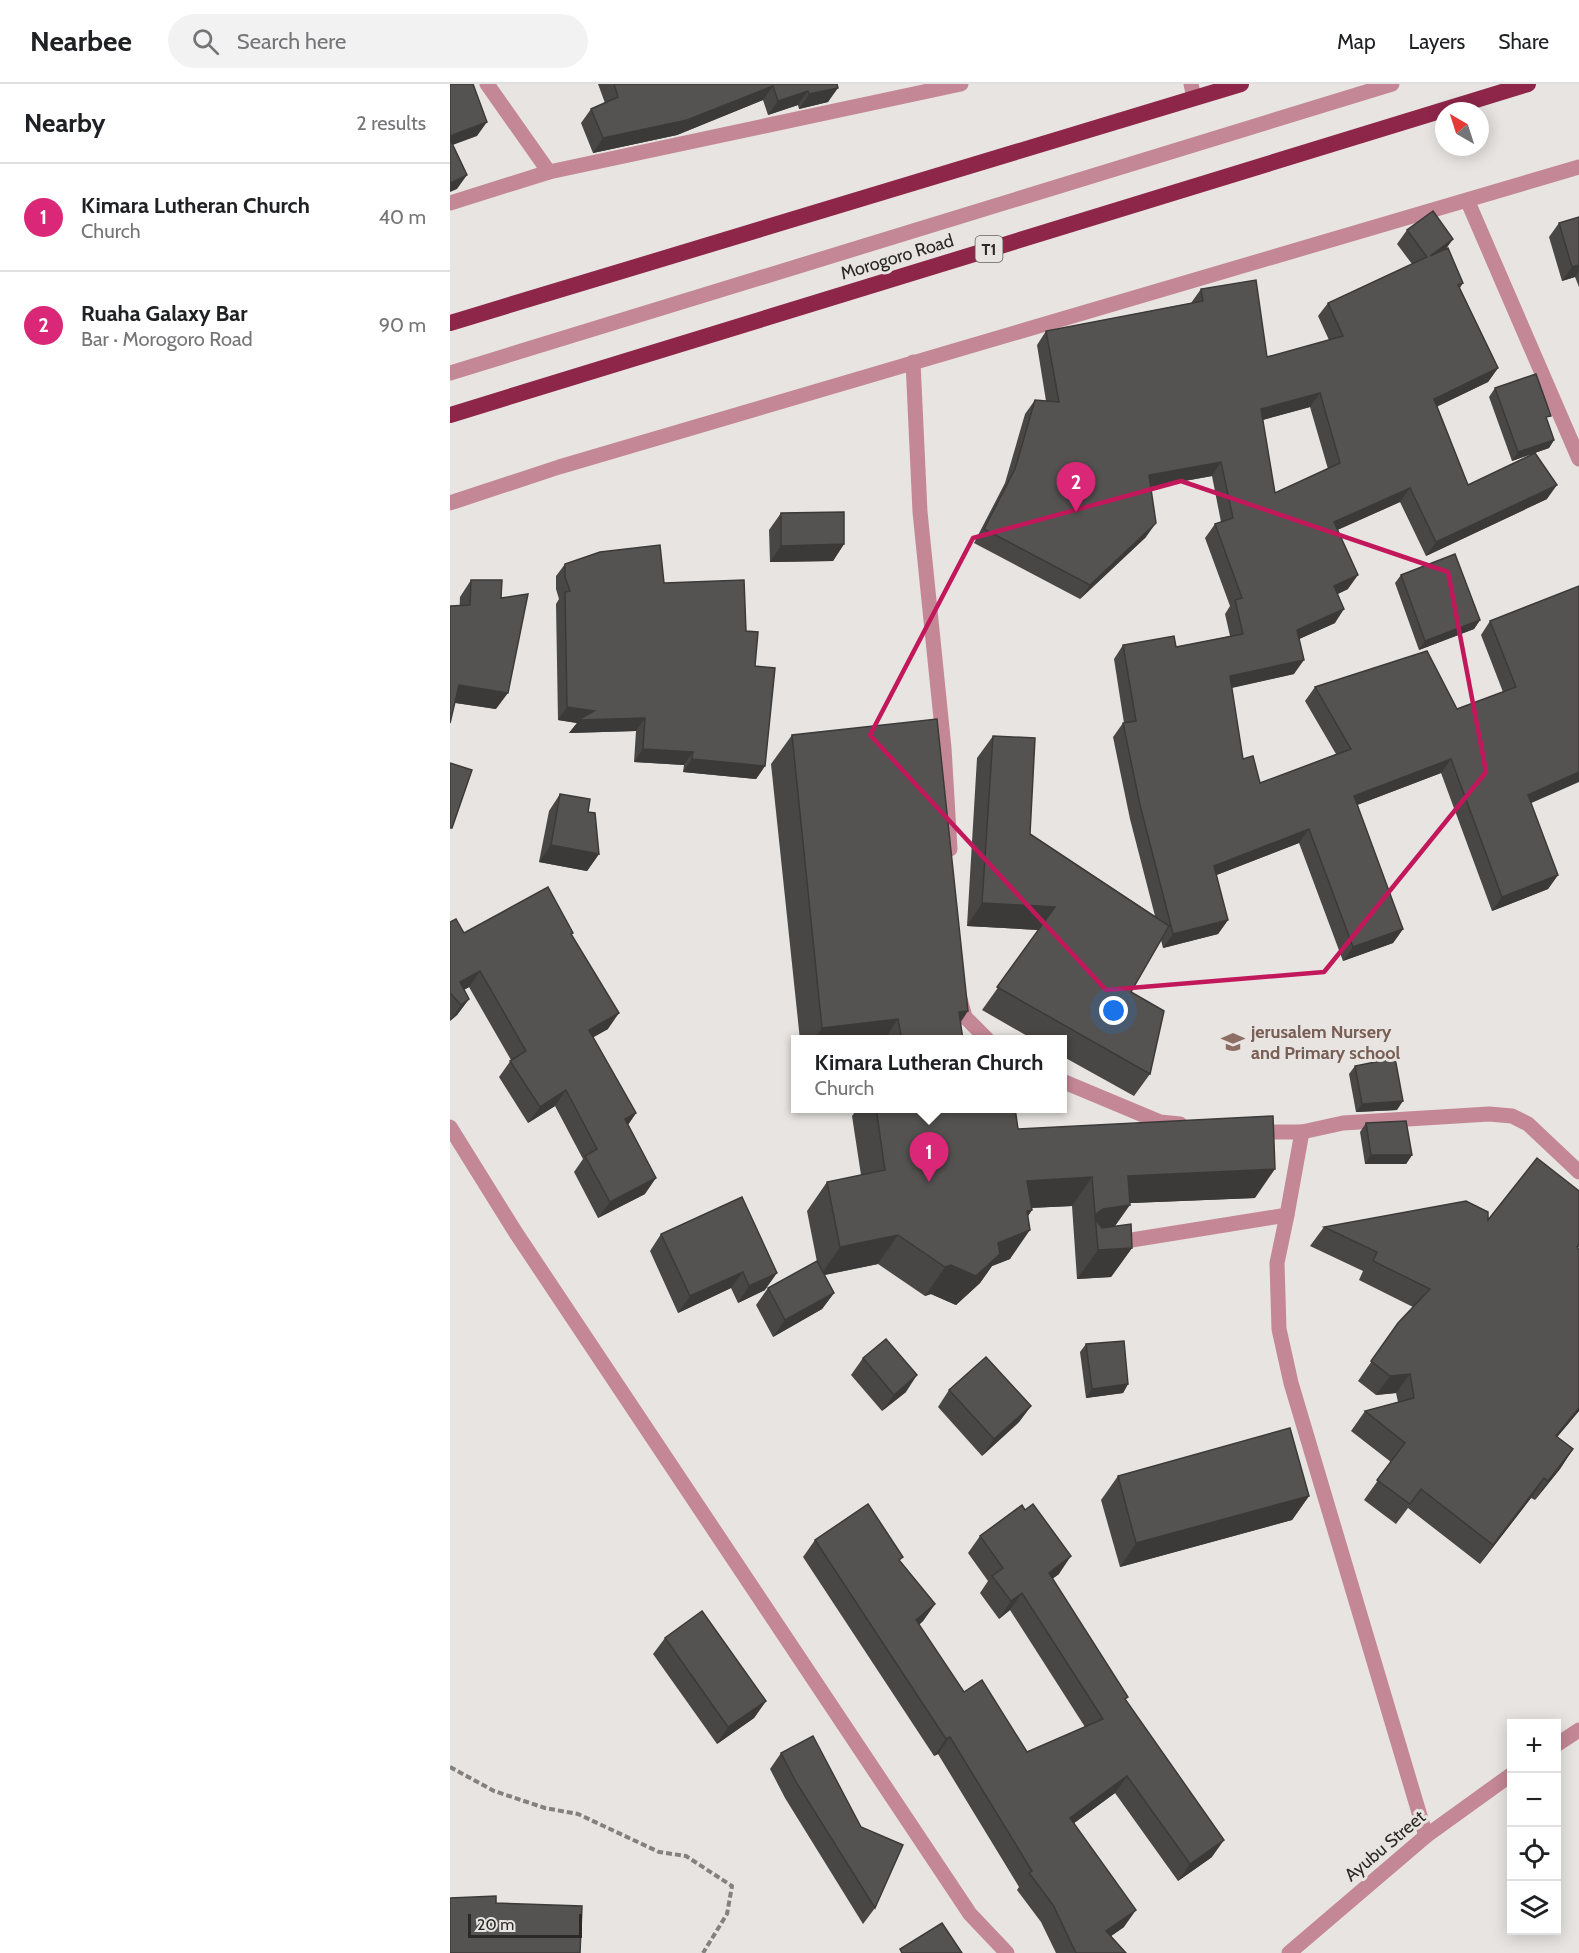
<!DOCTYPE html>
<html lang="en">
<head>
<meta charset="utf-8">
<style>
	:root { --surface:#fff; --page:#f2f2f2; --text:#202124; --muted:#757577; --line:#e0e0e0; --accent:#db2777 }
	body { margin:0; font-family:Cabin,sans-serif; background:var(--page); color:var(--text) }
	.controls { position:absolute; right:18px; bottom:18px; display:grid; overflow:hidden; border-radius:0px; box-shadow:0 3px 15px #0003 }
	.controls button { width:54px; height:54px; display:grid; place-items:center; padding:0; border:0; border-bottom:2px solid var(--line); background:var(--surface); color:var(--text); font:30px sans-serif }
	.compass { position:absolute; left:985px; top:18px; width:54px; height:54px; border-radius:50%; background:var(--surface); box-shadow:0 3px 15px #0003; rotate:321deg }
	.scale { position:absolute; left:18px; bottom:15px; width:114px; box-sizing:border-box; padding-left:6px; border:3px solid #2a2928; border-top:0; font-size:16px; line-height:21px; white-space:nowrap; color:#2a2928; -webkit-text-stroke:4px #e7e4e1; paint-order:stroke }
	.you { position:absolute; left:664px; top:927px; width:21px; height:21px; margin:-15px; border:4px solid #fff; border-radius:50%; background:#1a73e8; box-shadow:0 0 0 9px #1a73e833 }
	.badge { display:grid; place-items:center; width:39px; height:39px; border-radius:50%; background:var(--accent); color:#fff; font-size:20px; font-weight:700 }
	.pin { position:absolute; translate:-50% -50px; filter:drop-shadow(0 2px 3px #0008) }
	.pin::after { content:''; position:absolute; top:32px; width:21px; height:18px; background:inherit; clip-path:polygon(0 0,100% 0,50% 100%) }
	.popup { position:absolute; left:341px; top:951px; width:276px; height:78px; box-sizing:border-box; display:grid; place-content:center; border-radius:0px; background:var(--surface); filter:drop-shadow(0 2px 4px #0005); font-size:20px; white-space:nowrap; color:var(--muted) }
	.popup b { font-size:22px; color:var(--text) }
	.popup::after { content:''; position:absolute; left:50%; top:100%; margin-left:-12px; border:12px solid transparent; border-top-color:var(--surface) }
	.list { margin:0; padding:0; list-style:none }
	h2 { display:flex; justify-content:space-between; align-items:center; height:78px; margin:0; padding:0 24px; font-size:26px }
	h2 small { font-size:20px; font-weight:400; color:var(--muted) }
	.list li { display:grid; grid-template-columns:39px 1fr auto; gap:18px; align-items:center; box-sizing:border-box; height:108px; padding:0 24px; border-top:2px solid var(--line) }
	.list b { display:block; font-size:22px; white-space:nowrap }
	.list p { margin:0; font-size:20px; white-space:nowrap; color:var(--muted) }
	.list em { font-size:20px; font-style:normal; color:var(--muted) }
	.icon { flex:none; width:33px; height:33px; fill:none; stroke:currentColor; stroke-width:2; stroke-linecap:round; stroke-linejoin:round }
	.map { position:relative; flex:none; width:1129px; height:1869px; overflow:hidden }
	header { display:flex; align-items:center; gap:36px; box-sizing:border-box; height:84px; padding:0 30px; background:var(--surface); border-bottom:2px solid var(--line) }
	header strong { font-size:28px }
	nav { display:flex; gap:33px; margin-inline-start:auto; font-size:21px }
	.search { width:420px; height:54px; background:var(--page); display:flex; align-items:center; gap:15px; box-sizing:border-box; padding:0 21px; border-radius:33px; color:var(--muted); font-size:22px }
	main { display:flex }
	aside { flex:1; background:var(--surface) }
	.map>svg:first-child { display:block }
</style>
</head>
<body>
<header>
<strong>Nearbee</strong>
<div class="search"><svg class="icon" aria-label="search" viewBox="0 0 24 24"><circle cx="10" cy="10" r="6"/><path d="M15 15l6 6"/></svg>Search here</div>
<nav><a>Map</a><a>Layers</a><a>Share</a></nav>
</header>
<main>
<aside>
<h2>Nearby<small>2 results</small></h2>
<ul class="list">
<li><span class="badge">1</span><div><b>Kimara Lutheran Church</b><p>Church</p></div><em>40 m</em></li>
<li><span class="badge">2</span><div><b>Ruaha Galaxy Bar</b><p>Bar · Morogoro Road</p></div><em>90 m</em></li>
</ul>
</aside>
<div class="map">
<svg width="1129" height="1869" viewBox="0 0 1129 1869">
	<rect width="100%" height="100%" fill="#e7e4e1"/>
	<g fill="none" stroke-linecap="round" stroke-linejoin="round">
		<!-- path -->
		<polyline stroke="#838180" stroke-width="4" stroke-dasharray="6 3" stroke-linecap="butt" points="0,1683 44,1707 95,1724 128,1730 209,1768 236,1772 282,1802 277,1830 253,1869"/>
		<!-- service -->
		<g stroke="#c48795" stroke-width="15">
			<polyline points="463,278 470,428 494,664 500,765"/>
			<polyline points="0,289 942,0"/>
			<polyline points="510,915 515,933 538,956"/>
			<polyline points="612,997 710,1038 730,1040"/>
			<polyline points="805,1048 852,1048 893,1039 1039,1030 1062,1032 1078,1040 1129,1088"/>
			<polyline points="837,1131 827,1179 829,1245 841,1299 976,1752"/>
			<polyline points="663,1159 837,1131 852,1048"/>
		</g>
		<!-- minor -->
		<g stroke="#c48795" stroke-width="15">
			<polyline points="37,0 99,88"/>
			<polyline points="741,0 744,14"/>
			<polyline points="1018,118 1129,375"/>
			<polyline points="0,119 99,88 511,0"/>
			<polyline points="0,419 109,383 1129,83"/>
			<polyline points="0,1043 66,1149 520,1830 557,1869"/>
			<polyline points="1106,1661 1129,1646"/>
			<polyline points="839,1869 976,1752 1062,1690"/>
		</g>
		<!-- trunk -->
		<g stroke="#8e264a" stroke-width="16">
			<polyline points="0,239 791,0"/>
			<polyline points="0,331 1078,0"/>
		</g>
	</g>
	<!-- wall -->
	<g fill="#494746" fill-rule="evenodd">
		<polygon points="148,0 387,0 378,18 349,25 348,21 318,31 313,16 227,51 143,69 131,39 141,25 155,19"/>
		<polygon points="1129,133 1129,203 1125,193 1112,197 1099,153 1109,139"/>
		<path d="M957,146L1003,155L996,164L1013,199L1010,204L1048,284L1038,298L987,322L1018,401L1097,415L976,472L950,418L887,446L898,505L888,510L885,539L849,555L844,590L782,604L793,675L810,699L886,670L855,617L865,603L1007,625L1053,608L1031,551L1040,537L1129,502L1081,719L1108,791L1098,805L1042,827L991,689L907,721L953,845L943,859L893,877L849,759L766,791L778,836L768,850L713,864L711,856L681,908L700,990L684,1012L612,972V956H584L532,926L589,846L517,842L527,674L543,652L580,750L705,832L680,735L663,653L673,639H674L664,575L673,561L726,563L780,552L775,530L780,522L755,454L765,440L771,438L762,392L701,403L696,453L630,515L524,459L555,399L575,330L585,316L596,317L587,261L596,247L741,219L751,205L817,273L879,256L868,232L878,219L962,180L947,160ZM860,323L878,385L825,409L813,336Z"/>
		<polygon points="1045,304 1097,336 1104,356 1099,364 1062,377 1039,313"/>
		<polygon points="331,429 394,460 383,477 320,478 319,446"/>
		<polygon points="115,480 214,499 296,547 305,582 315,682 306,695 233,688 234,681 184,678 186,647 119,649 127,639 108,636 106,520 109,515 106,505 106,492"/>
		<polygon points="951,491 1030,536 1024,545 969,566 945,499"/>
		<polygon points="21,496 46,625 5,619 10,513"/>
		<polygon points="342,651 510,939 513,956 350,956 321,680"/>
		<polygon points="110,710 138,728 149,770 137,787 89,778 99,727"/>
		<polygon points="0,838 14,849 121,851 158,945 143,953 186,1029 178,1041 195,1110 148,1134 124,1088 133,1075 105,1022 78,1039 49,993 61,976 19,903 14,906 19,915 7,931 0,937"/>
		<polygon points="905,982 947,1026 906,1028 899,990"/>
		<polygon points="408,1024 565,1024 568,1045 805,1114 680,1119 665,1142 682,1164 661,1193 627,1195 622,1122 581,1124 582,1126 578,1132 560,1175 542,1182 530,1199 506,1221 481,1210 475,1212 428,1180 374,1191 384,1209 372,1225 323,1253 306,1221 318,1204 367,1178 357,1127 377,1098 411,1091 402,1032"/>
		<polygon points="916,1039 962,1071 956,1080 915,1080 910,1048"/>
		<polygon points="1129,1107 1129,1163 1128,1164 1129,1166 1129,1327 1107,1353 1123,1365 1110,1385 1085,1416 1081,1414 1030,1480 958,1424 946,1440 914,1416 941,1378 901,1347 915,1327 948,1318 946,1309 926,1311 908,1297 948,1239 963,1223 909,1196 913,1187 860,1162 874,1143 1038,1136"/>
		<polygon points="292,1113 315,1206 288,1219 281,1204 228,1229 200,1167 211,1150"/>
		<polygon points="636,1260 678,1300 673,1309 636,1314 630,1268"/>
		<polygon points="413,1274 456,1308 432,1327 401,1291"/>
		<polygon points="499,1306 581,1322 569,1338 532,1372 488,1323"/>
		<polygon points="668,1392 859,1412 842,1436 670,1483 651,1416"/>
		<polygon points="530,1452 609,1490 602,1495 676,1617 762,1773 728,1797 665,1709 624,1739 674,1843 661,1852 676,1869 606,1869 591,1838 567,1806 569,1803 488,1670 484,1672 353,1473 365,1456 450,1477 485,1520 473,1537 469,1541 514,1608 577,1668 635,1643 560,1526 549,1535 530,1509 538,1497 518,1469"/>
		<polygon points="215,1554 316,1617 304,1634 267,1660 203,1570"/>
		<polygon points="331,1669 411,1743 425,1824 413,1840 335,1714 320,1685"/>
	</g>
	<!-- shaded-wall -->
	<g fill="#3c3a39">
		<polygon points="323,2 313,16 227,51 143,69 153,54"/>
		<polygon points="388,4 378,18 349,25 359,10"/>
		<polygon points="358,7 348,21 318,31 328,17"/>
		<polygon points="37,38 27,52 0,62 0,52"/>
		<polygon points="17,91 7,105 0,108 0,99"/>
		<polygon points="1003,155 993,169 980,172"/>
		<polygon points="1129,181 1129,187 1125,193 1112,197 1122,183"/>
		<polygon points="1048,284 1038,298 974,329 984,315"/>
		<polygon points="870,309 860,323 801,339 811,325"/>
		<polygon points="1104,356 1099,364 1062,377 1068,368"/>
		<polygon points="771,378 762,392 690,405 699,391"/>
		<polygon points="1107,401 1097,415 976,472 986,458"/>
		<polygon points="960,404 950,418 874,452 884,438"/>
		<polygon points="706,439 696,453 630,515 640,501"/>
		<polygon points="394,460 383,477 320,478 331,462"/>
		<polygon points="908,491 898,505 874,516 884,502"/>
		<polygon points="894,525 885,539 838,560 847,546"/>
		<polygon points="1030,536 1024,545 969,566 975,557"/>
		<polygon points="854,576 844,590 771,606 780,592"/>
		<polygon points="9,601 58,609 46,625 0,618"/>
		<polygon points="117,623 144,627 195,634 186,647 119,649 127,639 108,636"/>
		<polygon points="193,665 243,668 234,681 184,678"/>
		<polygon points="242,675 315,682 306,695 233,688"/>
		<polygon points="1001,675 991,689 894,726 904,712"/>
		<polygon points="1129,688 1129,698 1068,725 1078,711"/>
		<polygon points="859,745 849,759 754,796 764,782"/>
		<polygon points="101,761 149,770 137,787 89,778"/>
		<polygon points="1108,791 1098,805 1042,827 1052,813"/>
		<polygon points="532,819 605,823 589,846 517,842"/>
		<polygon points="778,836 768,850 713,864 723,850"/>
		<polygon points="953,845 943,859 893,877 903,863"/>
		<polygon points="30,887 19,903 3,912 10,898"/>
		<polygon points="19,915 7,931 0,937 11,921"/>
		<polygon points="518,927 499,956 509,928"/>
		<polygon points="169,929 158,945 128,962 139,946"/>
		<polygon points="448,935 434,956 364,956 372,944"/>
		<polygon points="116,1006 105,1022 78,1039 90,1023"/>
		<polygon points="953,1017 947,1026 906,1028 912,1020"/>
		<polygon points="186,1029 175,1045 175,1035"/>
		<polygon points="921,1071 962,1071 956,1080 915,1080"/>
		<polygon points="825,1085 805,1114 658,1120 678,1092"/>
		<polygon points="642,1093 622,1122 557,1125 577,1097"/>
		<polygon points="206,1094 195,1110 148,1134 160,1118"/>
		<polygon points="680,1121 660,1149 646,1151 645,1132 646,1130 653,1125"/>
		<polygon points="582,1126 564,1152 580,1146 560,1175 542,1182 530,1199 506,1221 481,1210 475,1212 495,1183 548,1159 577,1127"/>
		<polygon points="448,1151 428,1180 370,1192 390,1163"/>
		<polygon points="682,1164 661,1193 627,1195 648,1166"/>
		<polygon points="293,1188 281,1204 228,1229 240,1212"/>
		<polygon points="327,1189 315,1206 288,1219 299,1202"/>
		<polygon points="384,1209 372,1225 323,1253 335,1236"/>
		<polygon points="960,1290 946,1309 926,1311 940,1292"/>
		<polygon points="467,1291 456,1308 432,1327 444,1311"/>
		<polygon points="678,1300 673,1309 636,1314 642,1305"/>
		<polygon points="581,1322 569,1338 532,1372 544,1355"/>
		<polygon points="1129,1324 1129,1327 1092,1371 1106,1352"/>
		<polygon points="1123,1365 1110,1385 1085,1416 1098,1397"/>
		<polygon points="1094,1394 1081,1414 1030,1480 1043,1461"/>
		<polygon points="859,1412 842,1436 670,1483 686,1459"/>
		<polygon points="621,1472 609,1490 587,1506 599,1489"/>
		<polygon points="572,1509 560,1526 549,1535 561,1517"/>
		<polygon points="485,1520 473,1537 454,1553 466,1536"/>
		<polygon points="316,1617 304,1634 267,1660 278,1643"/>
		<polygon points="500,1653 488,1670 484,1672 496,1655"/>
		<polygon points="677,1692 665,1709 608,1751 620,1734"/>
		<polygon points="774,1756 762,1773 728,1797 740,1780"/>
		<polygon points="686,1826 674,1843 644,1864 656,1847"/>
	</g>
	<!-- building -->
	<g fill="#555351" stroke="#3c3a39" stroke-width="1.5" fill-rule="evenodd">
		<polygon points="0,0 23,0 37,38 0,52"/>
		<polygon points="164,0 387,0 388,4 359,10 358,7 328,17 323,2 237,36 153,54 141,25 168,13"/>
		<polygon points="0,55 17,91 0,99"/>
		<path d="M983,127L1003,155L980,172L998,164L1013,199L1008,201L1048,284L984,315L1018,401L1085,369L1107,401L986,458L960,404L884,438L908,491L884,502L894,525L847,546L854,576L780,592L793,675L803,672L810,699L901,665L865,603L977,567L1007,625L1066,603L1040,537L1129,502V688L1078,711L1108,791L1052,813L1001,675L904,712L953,845L903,863L859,745L764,782L778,836L723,850L690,721L673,639L686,637L673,561L724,552L726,563L793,550L785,516L792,514L765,440L783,434L771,378L699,391L706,439L640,501L534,445L565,385L585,316L609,318L596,247L753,217L751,205L806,196L817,273L893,252L878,219L977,173L957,146ZM870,309L890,379L825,409L811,325Z"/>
		<polygon points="1129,133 1129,181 1122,183 1109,139"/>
		<polygon points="1086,290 1101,332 1096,333 1104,356 1068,368 1045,304"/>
		<polygon points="394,428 394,460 331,462 331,429"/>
		<polygon points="210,461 214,499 294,496 296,547 308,548 305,582 325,584 315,682 242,675 243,668 193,665 195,634 128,636 144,627 117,623 115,508 120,507 115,493 115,480 150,468"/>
		<polygon points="1005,470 1030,536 975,557 951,491"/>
		<polygon points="21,496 52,496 51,514 78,510 58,609 9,601 0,639 0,522 20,521"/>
		<polygon points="487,635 518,927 509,928 513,956 452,956 448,935 372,944 342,651"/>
		<polygon points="543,652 585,654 580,750 719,842 681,908 714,927 700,990 547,903 605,823 532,819"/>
		<polygon points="0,679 22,686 2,744 0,744"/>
		<polygon points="110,710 140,715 138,728 145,729 149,770 101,761"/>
		<polygon points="98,803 123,849 121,850 169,929 139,946 186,1029 175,1035 206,1094 160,1118 135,1072 147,1065 116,1006 90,1023 60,977 76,967 30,887 10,898 19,915 11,921 0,909 0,838 6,835 14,849"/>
		<polygon points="945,974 953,1017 912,1020 905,982"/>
		<polygon points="426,1024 565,1024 568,1045 823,1032 825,1085 678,1092 680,1121 653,1125 646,1130 645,1135 652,1144 681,1140 682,1164 648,1166 642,1093 577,1097 582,1126 577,1127 580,1146 548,1159 550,1170 526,1192 501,1181 495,1183 448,1151 390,1163 377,1098 435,1086"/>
		<polygon points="956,1037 962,1071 921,1071 916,1039"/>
		<polygon points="1087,1074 1129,1107 1129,1160 1127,1163 1129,1166 1129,1324 1106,1352 1123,1365 1098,1397 1094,1394 1043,1461 971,1405 960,1420 927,1396 955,1359 915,1327 964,1314 960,1290 940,1292 921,1277 948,1239 980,1205 923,1177 927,1168 874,1143 1016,1117 1038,1128 1038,1136"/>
		<polygon points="292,1113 327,1189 299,1202 293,1188 240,1212 211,1150"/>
		<polygon points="367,1177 384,1209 335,1236 318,1204"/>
		<polygon points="436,1255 467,1291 444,1311 413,1274"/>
		<polygon points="674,1257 678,1300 642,1305 636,1260"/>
		<polygon points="536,1273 581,1322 544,1355 499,1306"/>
		<polygon points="840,1344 859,1412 686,1459 668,1392"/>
		<polygon points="418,1420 453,1473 449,1476 485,1520 466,1536 514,1608 532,1596 577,1668 653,1635 572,1509 561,1517 542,1492 553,1484 530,1452 572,1421 575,1426 583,1420 621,1472 599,1489 678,1613 675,1615 774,1756 740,1780 677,1692 620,1734 686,1826 656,1847 676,1869 626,1869 603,1821 579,1789 582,1787 500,1653 496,1655 365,1456"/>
		<polygon points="252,1527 316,1617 278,1643 215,1554"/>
		<polygon points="363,1652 411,1743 453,1761 425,1824 346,1698 331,1669"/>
		<polygon points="46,1812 46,1819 132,1822 130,1869 0,1869 0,1814"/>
		<polygon points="492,1839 512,1869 452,1869 450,1865"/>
	</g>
	<!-- marked area -->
	<path fill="none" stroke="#c2185b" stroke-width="4.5" stroke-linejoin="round" d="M731,397L998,488L1036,688L874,888L656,906L420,651L523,454Z"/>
	<!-- icons -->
	<defs>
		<g id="school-bare" transform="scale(1.8)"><path d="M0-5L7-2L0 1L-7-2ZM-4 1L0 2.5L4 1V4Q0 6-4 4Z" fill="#8d6e63" stroke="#e7e4e1" stroke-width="2.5" paint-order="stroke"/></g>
	</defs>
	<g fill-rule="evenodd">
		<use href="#school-bare" x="783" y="958"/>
	</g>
	<g text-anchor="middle" stroke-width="6" stroke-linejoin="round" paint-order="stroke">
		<!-- shield labels -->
		<rect fill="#e7e4e1" stroke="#636160" stroke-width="1.5" x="525.5" y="152" width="27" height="26" rx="4.5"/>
		<g font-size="16" font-weight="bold" fill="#2a2928">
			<text x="539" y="171">T1</text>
		</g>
		<!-- street labels -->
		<g font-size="18" fill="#2a2928" stroke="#e7e4e1">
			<text transform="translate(447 173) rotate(-17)" y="6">Morogoro Road</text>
			<text transform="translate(935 1762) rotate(-40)" y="6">Ayubu Street</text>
		</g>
		<!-- education labels -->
		<g font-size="18" font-weight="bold" fill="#785e54" stroke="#e7e4e1" text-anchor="start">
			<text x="801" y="954">jerusalem Nursery<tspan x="801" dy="21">and Primary school</tspan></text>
		</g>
	</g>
</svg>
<div class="controls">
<button>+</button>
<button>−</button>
<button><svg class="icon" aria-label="locate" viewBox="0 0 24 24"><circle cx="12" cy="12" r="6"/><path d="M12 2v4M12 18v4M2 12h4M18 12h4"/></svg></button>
<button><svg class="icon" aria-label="layers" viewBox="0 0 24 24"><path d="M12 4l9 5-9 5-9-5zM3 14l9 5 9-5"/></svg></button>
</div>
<svg class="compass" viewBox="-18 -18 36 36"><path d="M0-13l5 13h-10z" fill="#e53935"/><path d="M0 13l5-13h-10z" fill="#757577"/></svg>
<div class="scale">20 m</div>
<div class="you"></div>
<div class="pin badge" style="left:479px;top:1098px">1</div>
<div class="popup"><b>Kimara Lutheran Church</b>Church</div>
<div class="pin badge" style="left:626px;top:428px">2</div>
</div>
</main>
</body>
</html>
